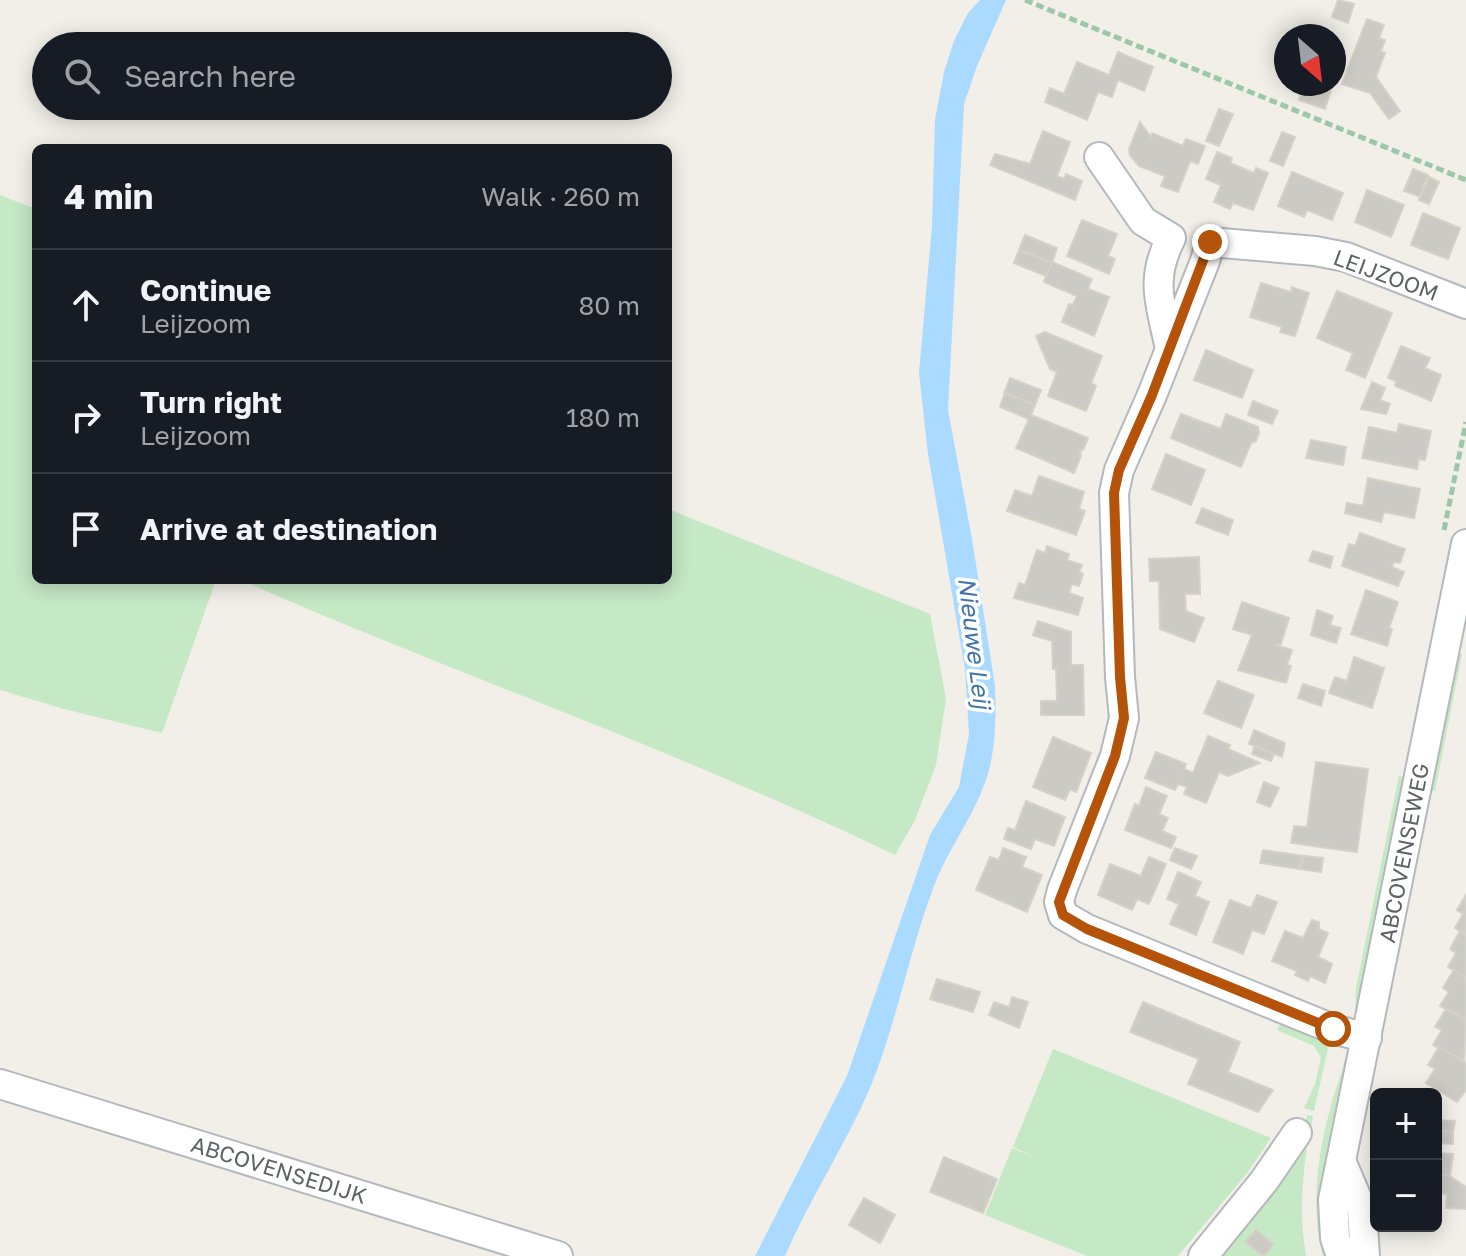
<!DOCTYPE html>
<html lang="en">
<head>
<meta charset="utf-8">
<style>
	:root { --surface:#171b24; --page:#20242c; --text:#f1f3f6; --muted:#9ea1a6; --line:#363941 }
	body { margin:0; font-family:"Golos Text",sans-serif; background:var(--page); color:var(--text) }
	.controls { position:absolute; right:24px; bottom:24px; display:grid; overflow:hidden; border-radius:12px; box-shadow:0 4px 20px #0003 }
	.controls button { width:72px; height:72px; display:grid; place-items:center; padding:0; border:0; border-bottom:2px solid var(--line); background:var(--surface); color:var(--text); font:40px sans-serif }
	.compass { position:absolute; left:1274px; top:24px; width:72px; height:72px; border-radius:50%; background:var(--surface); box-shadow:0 4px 20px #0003; rotate:152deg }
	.stop { position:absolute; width:24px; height:24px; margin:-18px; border:6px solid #b45309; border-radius:50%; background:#fff }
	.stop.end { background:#b45309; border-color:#fff; box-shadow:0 2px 8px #0008 }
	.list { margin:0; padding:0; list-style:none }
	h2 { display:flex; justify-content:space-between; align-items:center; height:104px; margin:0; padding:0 32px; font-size:34px }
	h2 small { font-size:26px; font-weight:400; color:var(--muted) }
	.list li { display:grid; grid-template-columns:52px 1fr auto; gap:24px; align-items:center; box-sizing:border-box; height:112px; padding:0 32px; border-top:2px solid var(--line) }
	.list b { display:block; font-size:30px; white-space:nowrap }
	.list p { margin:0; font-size:26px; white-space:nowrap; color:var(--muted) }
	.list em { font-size:26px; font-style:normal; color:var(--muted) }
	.icon { flex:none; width:44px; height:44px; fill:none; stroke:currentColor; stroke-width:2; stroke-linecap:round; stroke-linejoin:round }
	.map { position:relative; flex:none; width:1466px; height:1256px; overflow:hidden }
	.search { position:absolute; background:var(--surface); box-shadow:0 4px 20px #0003; left:32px; top:32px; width:640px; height:88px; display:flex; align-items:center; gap:20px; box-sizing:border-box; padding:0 28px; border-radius:44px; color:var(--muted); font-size:30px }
	.panel { position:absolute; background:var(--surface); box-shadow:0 4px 20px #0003; left:32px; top:144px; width:640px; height:440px; border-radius:12px }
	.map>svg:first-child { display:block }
</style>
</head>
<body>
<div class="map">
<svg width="1466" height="1256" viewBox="0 0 1466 1256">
	<rect width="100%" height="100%" fill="#f1efe8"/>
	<!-- green -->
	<g fill="#c5e8c5">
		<polygon points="0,195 36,209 36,580 216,580 162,733 64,709 0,690"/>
		<path d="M668,509L930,614L946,699L936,765L915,820L895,855C682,752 457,675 241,580H668Z"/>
		<polygon points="1457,654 1462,654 1435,791 1429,790"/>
		<polygon points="1399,775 1407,781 1359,1014 1355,1014 1356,988"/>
		<polygon points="1283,1020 1330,1039 1314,1111 1304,1108 1315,1084 1321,1058 1314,1046 1277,1030"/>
		<polygon points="1053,1049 1271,1138 1248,1172 1178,1256 1087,1256 985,1215 1012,1148 1039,1159 1013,1147"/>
		<path d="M1345,1058L1350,1059L1333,1256H1323C1309,1204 1319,1145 1334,1095C1338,1082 1343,1071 1345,1058Z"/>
		<path d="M1307,1115L1313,1116C1303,1163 1298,1208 1306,1256H1213L1304,1136Z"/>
	</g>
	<!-- water -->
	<path fill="#aadaff" d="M980,0H1006L977,66L964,104L948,410L972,539L995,686C996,714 996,743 989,770C978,811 949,846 934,886C909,952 897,1022 870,1088C845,1146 810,1198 785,1256H755L847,1076L930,835L959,787L969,734L965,669L928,454L919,373L932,226L935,120L944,72L954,41L968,13Z"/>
	<!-- building -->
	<g fill="#cccac5" stroke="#d6d1c6" stroke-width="2">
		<polygon points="1338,0 1354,4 1348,23 1332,17"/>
		<polygon points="1367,19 1384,25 1379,38 1385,40 1381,51 1385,53 1376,77 1400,111 1389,119 1370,93 1342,84"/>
		<polygon points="1118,52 1153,67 1144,91 1118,80 1112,97 1098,92 1087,120 1045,102 1050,88 1064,94 1077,62 1109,75"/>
		<polygon points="1305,84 1331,90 1325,109 1299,100"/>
		<polygon points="1219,109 1233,114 1219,146 1206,141"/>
		<polygon points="1140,122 1151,137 1152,133 1183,146 1186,139 1205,146 1198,164 1190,161 1178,192 1161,186 1165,176 1139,166 1130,155 1129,149"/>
		<polygon points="1043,131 1070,142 1057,176 1064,179 1066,174 1082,181 1075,200 990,165 995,154 1030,164"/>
		<polygon points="1282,132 1295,137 1283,166 1270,161"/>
		<polygon points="1217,152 1232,158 1230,163 1254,173 1256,168 1268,173 1253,210 1233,203 1230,209 1214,202 1221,185 1206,179"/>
		<polygon points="1413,169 1428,175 1420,197 1404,191"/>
		<polygon points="1292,172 1343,193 1332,220 1307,210 1304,217 1278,206"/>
		<polygon points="1429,177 1439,182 1429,204 1419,200"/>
		<polygon points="1367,190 1404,205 1391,237 1355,222"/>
		<polygon points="1423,213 1460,228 1448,259 1411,245"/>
		<polygon points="1082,220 1117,234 1108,256 1115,259 1109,274 1067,256"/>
		<polygon points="1025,235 1057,248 1052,263 1019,250"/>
		<polygon points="1019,250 1052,263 1046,276 1014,263"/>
		<polygon points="1052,262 1092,279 1088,289 1109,297 1094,336 1062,322 1069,304 1073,305 1077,296 1044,282"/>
		<polygon points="1261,283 1291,292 1292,287 1309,293 1295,336 1280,332 1282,327 1250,317"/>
		<polygon points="1337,291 1392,313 1365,378 1346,370 1353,353 1317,338"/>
		<polygon points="1045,332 1102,356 1091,383 1096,386 1086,411 1048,396 1057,372 1050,369 1036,336"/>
		<polygon points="1401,346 1430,358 1425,368 1441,375 1431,401 1395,386 1396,381 1388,378"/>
		<polygon points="1206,350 1253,370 1242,398 1194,380"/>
		<polygon points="1010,378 1041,390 1035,405 1004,393"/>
		<polygon points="1372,382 1385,388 1380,400 1390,404 1386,414 1361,409"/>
		<polygon points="1005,393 1035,405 1031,415 1088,438 1083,450 1080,450 1081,456 1074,473 1016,448 1029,419 1000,407"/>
		<polygon points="1253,401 1278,411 1272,424 1248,415"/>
		<polygon points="1181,414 1221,429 1226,414 1258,427 1259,433 1256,441 1251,443 1241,467 1171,438"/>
		<polygon points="1399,424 1431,431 1425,460 1419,459 1417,469 1362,458 1369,427 1397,433"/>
		<polygon points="1311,440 1346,447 1343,465 1306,458"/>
		<polygon points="1166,454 1205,470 1191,505 1152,489"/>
		<polygon points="1039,476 1084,492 1079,509 1085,511 1076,535 1007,511 1015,490 1032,496"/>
		<polygon points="1368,478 1420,489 1414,518 1384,512 1381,522 1345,513 1347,503 1363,506"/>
		<polygon points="1202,508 1233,520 1228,535 1196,523"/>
		<polygon points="1360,533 1405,549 1400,563 1394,562 1392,567 1404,572 1398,586 1342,566 1349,544 1355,546"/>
		<polygon points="1047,546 1069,554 1067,560 1082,565 1079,572 1083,574 1079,586 1072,584 1069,593 1083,598 1078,615 1014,598 1019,583 1025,585 1037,550 1045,553"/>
		<polygon points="1313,551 1333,557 1330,568 1309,561"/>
		<polygon points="1199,557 1200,594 1185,594 1186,611 1204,618 1194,642 1160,629 1159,581 1150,581 1149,559"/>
		<polygon points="1366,590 1398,602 1389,628 1392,629 1387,646 1351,634"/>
		<polygon points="1242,602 1289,618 1281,644 1276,645 1292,650 1287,665 1291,666 1286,683 1238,670 1252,635 1233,629"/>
		<polygon points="1317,610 1333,616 1330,625 1341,628 1336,643 1311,635"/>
		<polygon points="1038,621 1071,632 1071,665 1083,665 1084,715 1041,715 1041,701 1057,701 1056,669 1053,669 1052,641 1033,635"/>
		<polygon points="1354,657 1384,668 1372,708 1329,693 1335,677 1347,681"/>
		<polygon points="1218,681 1254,695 1241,728 1204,713"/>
		<polygon points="1303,684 1325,691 1321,706 1298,698"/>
		<polygon points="1254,730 1285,743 1282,757 1249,744"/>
		<polygon points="1208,736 1230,745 1228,749 1260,763 1228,776 1219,772 1206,803 1184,794 1187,787 1178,784 1175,790 1145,778 1156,752 1186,764 1184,769 1193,773"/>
		<polygon points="1053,737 1091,753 1076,792 1070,789 1065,800 1033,787"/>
		<polygon points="1255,746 1274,754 1271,761 1252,754"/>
		<polygon points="1316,762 1368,769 1357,852 1291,843 1294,826 1307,827"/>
		<polygon points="1264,782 1279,788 1270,807 1257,802"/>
		<polygon points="1146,787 1167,796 1159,814 1168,818 1162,831 1176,837 1171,848 1125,830 1135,804 1139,806"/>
		<polygon points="1026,801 1065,817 1054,846 1035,839 1031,849 1004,839 1008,828 1015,830"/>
		<polygon points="1003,848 1026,857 1022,867 1042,875 1027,912 976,890 990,857 999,860"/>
		<polygon points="1175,848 1197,856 1191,869 1170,860"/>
		<polygon points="1263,850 1304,856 1299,869 1260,863"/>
		<polygon points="1304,856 1323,858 1321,872 1300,869"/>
		<polygon points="1149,857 1166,864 1149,904 1137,899 1132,910 1098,895 1110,864 1141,876"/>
		<polygon points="1178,872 1201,882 1195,896 1209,902 1196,935 1170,924 1179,904 1167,899"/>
		<polygon points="1257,895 1277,902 1264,934 1252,930 1243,954 1213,942 1230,900 1251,908"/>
		<polygon points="1466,895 1466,935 1455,928 1463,914 1457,910"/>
		<polygon points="1312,920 1319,922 1319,929 1328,933 1318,957 1332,964 1325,983 1310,976 1308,981 1295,975 1297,971 1272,961 1285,931 1303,938"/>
		<polygon points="1460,931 1466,935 1466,978 1448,967 1456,953 1450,949"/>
		<polygon points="1454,970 1466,978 1466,1020 1440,1006 1449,992 1443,988"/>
		<polygon points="937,979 980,992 973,1012 930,999"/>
		<polygon points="1012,997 1028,1002 1019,1028 989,1015 994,1002 1009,1007"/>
		<polygon points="1143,1002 1240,1042 1228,1072 1273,1090 1258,1112 1188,1084 1199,1059 1130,1032"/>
		<polygon points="1446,1009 1466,1020 1464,1063 1433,1045 1442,1030 1435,1027"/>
		<polygon points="1439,1047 1466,1063 1466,1090 1457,1102 1426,1083 1435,1069 1428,1065"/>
		<polygon points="1436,1120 1455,1121 1453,1132 1436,1131"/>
		<polygon points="1436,1131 1453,1132 1453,1144 1436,1143"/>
		<polygon points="1436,1153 1453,1154 1450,1176 1436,1174"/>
		<polygon points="944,1157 997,1179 983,1213 930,1192"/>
		<polygon points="1436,1174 1448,1175 1466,1187 1466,1209 1446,1208 1447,1194 1436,1193"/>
		<polygon points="864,1198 895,1215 880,1243 849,1225"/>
		<polygon points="1256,1230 1273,1244 1264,1256 1245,1242"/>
	</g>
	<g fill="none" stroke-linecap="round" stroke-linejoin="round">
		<!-- minor casing -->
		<g stroke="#b5b8bc" stroke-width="32">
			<g id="minor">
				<path d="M1099,157L1143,221L1171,238C1149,281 1161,305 1170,349"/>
				<polyline points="1367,1038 1333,1029 1087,929 1063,915 1059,902 1062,890 1115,756 1124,718 1120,677 1114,493 1119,470 1152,395 1205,261 1210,242 1315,251 1346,257 1466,304"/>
				<polyline points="0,1084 558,1256"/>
				<polyline points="1342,1163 1362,1210 1365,1256"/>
				<polyline points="1203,1256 1264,1181 1297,1133"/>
				<polyline points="1341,1256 1335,1238 1333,1200 1466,544"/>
			</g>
		</g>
		<!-- path -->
		<g stroke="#9cc7a9" stroke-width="5" stroke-dasharray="8 4" stroke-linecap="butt">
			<polyline points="1025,0 1466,180"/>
			<polyline points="1444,530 1466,422"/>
		</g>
		<!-- minor -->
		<use href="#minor" stroke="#fff" stroke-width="28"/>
	</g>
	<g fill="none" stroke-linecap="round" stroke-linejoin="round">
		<!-- route -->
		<polyline stroke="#b45309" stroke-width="10" points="1210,242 1152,395 1119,470 1114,493 1120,677 1124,718 1115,756 1059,902 1063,915 1087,929 1333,1029"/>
	</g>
	<g text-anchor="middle" stroke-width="7" stroke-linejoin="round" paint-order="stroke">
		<!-- street labels -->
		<g font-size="22" fill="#5f6368" stroke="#fff">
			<text transform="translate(1386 275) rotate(20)" y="8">LEIJZOOM</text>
			<text transform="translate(1404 853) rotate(-79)" y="8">ABCOVENSEWEG</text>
			<text transform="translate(279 1170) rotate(17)" y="8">ABCOVENSEDIJK</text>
		</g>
		<!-- water labels -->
		<g font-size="24" font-style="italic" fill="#4174aa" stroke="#fff">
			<text transform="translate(974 643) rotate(83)" y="8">Nieuwe Leij</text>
		</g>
	</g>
</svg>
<div class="controls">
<button>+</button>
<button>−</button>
</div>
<svg class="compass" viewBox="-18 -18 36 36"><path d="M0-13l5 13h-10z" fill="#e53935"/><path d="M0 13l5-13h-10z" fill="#9ea1a6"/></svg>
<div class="stop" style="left:1333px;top:1029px"></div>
<div class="stop end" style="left:1210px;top:242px"></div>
<div class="search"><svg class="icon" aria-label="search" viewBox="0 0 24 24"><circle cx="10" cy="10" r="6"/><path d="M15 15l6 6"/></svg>Search here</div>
<section class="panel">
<h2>4 min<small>Walk · 260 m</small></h2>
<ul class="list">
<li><svg class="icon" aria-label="ahead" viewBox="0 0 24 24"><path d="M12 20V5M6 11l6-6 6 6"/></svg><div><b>Continue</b><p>Leijzoom</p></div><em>80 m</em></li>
<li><svg class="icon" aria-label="right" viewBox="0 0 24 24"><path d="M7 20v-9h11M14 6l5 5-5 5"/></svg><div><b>Turn right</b><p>Leijzoom</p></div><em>180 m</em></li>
<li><svg class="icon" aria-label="arrive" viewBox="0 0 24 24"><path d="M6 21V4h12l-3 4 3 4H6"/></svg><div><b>Arrive at destination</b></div></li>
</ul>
</section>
</div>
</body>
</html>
